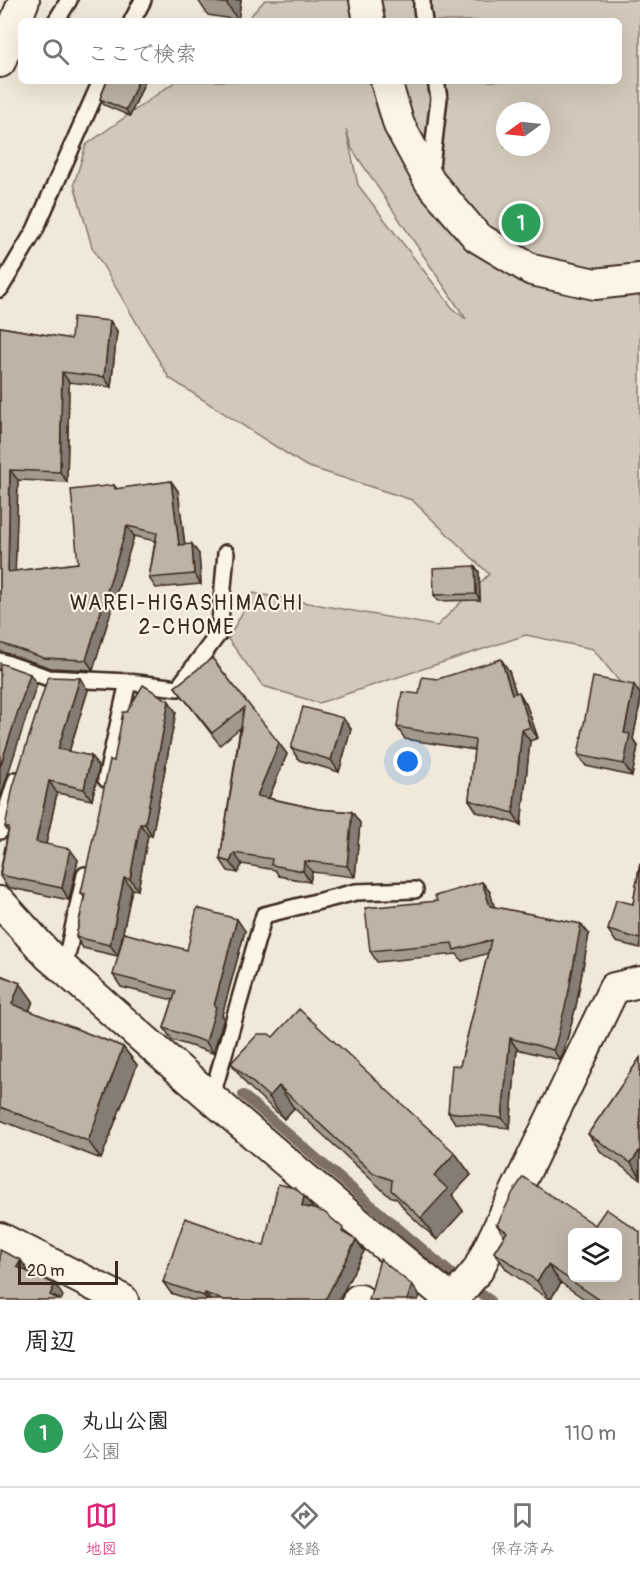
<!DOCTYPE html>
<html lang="ja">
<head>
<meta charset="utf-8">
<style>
	:root { --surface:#fff; --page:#f6f6f6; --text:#202124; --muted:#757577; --line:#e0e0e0; --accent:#db2777 }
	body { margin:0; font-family:Pangolin,"Klee One",sans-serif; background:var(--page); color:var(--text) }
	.controls { position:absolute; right:18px; bottom:18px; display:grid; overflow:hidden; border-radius:9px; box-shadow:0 6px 24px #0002 }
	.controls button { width:54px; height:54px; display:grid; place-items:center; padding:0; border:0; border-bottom:2px solid var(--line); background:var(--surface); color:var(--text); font:30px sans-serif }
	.compass { position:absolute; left:496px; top:102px; width:54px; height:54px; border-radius:50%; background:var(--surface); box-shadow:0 6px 24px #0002; rotate:255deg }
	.scale { position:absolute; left:18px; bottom:15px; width:100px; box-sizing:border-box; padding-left:6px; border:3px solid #3b2a1e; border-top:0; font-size:16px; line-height:21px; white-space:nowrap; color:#3b2a1e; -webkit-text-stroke:4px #fcf5e5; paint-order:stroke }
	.you { position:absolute; left:408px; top:762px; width:21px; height:21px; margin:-15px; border:4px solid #fff; border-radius:50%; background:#1a73e8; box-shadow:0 0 0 9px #1a73e833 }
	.badge { display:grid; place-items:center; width:39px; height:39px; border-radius:50%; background:var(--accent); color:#fff; font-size:20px; font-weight:700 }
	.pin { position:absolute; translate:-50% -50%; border:3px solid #fff; box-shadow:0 2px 6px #0006 }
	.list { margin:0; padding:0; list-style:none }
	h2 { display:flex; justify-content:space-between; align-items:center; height:78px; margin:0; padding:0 24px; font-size:26px }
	h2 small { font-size:20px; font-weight:400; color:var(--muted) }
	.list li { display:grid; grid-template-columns:39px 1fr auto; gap:18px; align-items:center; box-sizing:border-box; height:108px; padding:0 24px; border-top:2px solid var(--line) }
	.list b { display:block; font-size:22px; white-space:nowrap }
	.list p { margin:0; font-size:20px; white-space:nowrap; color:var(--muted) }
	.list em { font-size:20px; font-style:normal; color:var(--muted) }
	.icon { flex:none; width:33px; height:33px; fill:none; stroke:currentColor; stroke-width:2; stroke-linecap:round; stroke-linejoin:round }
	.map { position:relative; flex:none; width:640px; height:1300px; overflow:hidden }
	.search { position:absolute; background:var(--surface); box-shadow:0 6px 24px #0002; left:18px; right:18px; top:18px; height:66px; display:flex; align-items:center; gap:15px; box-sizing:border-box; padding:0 21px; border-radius:9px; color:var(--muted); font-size:22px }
	.sheet { height:186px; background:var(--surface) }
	nav { display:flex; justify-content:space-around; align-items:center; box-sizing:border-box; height:84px; border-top:2px solid var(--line); background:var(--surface); font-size:16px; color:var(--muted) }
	nav a { display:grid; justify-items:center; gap:3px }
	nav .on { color:var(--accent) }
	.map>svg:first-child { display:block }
</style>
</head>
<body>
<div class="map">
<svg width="640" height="1300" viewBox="0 0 640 1300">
	<rect width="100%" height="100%" fill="#f0e9d9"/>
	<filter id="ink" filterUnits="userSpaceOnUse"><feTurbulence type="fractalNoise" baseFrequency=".0167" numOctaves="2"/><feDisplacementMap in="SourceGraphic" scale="12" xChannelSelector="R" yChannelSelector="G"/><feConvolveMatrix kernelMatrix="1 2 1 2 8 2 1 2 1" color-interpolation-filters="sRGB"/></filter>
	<g filter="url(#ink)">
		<!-- green -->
		<path fill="#d2c9ba" stroke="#867a6c" stroke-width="1.5" fill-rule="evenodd" d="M265,0H640V707L593,649L526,635L319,703L263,686L228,639L253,593L437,626L489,574L412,500L306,466L169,378L92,247L74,184L86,145L176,81H619V21H246ZM505,111H541V147H505ZM346,129L352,149L466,319L454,310L358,185Z"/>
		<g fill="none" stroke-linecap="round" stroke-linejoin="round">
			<!-- stream -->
			<polyline stroke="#7e7163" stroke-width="10" points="243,1095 452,1274 490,1300"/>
			<!-- service casing -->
			<g stroke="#3b2a1e" stroke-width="20">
				<g id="service">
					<polyline points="422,0 422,9 424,21"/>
					<polyline points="56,21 69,0"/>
					<polyline points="132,21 143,0"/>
					<polyline points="430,176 439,98 436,81"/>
					<polyline points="0,289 35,230 101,81"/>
					<polyline points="0,661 49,678 128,682 178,688 219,633 226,553"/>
					<polyline points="106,779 128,682"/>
					<polyline points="0,831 16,780"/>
					<polyline points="64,969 85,875"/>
					<polyline points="211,1099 264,915 356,892 415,890"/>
				</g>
			</g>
			<!-- minor casing -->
			<g stroke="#3b2a1e" stroke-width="34">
				<g id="minor">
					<polyline points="365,0 369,21"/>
					<polyline points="0,62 24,0"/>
					<polyline points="386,81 399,125 430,182 477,237 532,270 595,284 640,279"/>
					<path d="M0,902L49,956L64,969C191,1081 319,1192 451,1300"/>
					<polyline points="0,1238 123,1300"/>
					<polyline points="358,1300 360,1300"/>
					<polyline points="453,1300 478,1270 614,988 640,982"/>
				</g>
			</g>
			<!-- service -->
			<use href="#service" stroke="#fcf5e5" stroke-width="15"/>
			<!-- minor -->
			<use href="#minor" stroke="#fcf5e5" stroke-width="30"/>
		</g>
		<!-- wall -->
		<g fill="#a39a8d" stroke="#3b2a1e" stroke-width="1.5">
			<polygon points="198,0 241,0 238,20 208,15"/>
			<polygon points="107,81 145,81 130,116 104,105 100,99"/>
			<polygon points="110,321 117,331 111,387 69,382 67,482 18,480 15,571 78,563 114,485 117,489 171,481 178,491 185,545 199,554 201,584 156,588 149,578 155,541 134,536 93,670 51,668 3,652 0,652 0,327 71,339"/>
			<polygon points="475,566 479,572 480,600 438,601 434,595"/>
			<polygon points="212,658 287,754 269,798 318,809 352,812 360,823 355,877 312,872 310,882 279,876 275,870 242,864 238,873 228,871 220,859 240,728 220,745 175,687"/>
			<polygon points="509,671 516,693 526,704 538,738 530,741 521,825 477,812 469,800 474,750 405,739 397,727 419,694 438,679"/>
			<polygon points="634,685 640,694 640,703 633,739 638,746 632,776 586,766 578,755"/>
			<polygon points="88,690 69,752 91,756 99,768 92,800 57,793 46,844 78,860 69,900 7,887 0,876 0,872 8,832 5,827"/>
			<polygon points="127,712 176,712 152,836 148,835 138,890 132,889 118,956 83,948 76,937 84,897 81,893"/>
			<polygon points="351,729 339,772 299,760 291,748"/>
			<polygon points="640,863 640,948 616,942 608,930 633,904"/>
			<polygon points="482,882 490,892 494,907 581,924 589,934 576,1006 563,1054 560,1060 517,1049 510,1128 455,1123 448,1112 460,1066 488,953 462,961 457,954 377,962 370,951 437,901"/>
			<polygon points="245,931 222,1015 224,1018 213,1053 172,1040 164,1028 173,1000 121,987 113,975 187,950"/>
			<polygon points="0,975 20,983 33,1001 29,1011 123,1047 137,1065 101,1159 0,1120"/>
			<polygon points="273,1037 455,1153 471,1175 452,1195 463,1211 437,1240 407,1212 397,1199 388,1195 294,1108 284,1119 247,1085 231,1063"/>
			<polygon points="640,1058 640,1179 601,1152 588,1134"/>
			<polygon points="304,1196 312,1207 312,1208 356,1240 364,1251 339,1300 191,1300 171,1293 163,1282 264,1246"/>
			<polygon points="497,1225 640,1300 586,1300 561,1283 550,1300 507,1270 494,1252 504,1236"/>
		</g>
		<!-- shaded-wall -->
		<g fill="#857d73" stroke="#3b2a1e" stroke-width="1.5">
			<polygon points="228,0 241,0 238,20 227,4"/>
			<polygon points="138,81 145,81 130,116 126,110"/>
			<polygon points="110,321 117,331 111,387 104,377"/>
			<polygon points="62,372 69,382 67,482 60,472"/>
			<polygon points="10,470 18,480 15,582 8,572"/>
			<polygon points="171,481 178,491 186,555 179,545"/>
			<polygon points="127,526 134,536 93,670 86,660"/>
			<polygon points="192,544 199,554 201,584 194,574"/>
			<polygon points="475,566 479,572 480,600 476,594"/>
			<polygon points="501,659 509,671 520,706 512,694"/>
			<polygon points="30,674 37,684 0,799 0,767"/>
			<polygon points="80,678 88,690 66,761 58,749"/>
			<polygon points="634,685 640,694 640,703 633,739 638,746 632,776 624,764 624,733"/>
			<polygon points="519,692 526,704 538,738 530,727"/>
			<polygon points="169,701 176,712 152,836 145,824"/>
			<polygon points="343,718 351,729 339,772 331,760"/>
			<polygon points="522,730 530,741 521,825 513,813"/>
			<polygon points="279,743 287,754 265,807 257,796"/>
			<polygon points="91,756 99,768 92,800 84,789"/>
			<polygon points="49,781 57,793 44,853 36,842"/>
			<polygon points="352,812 360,823 355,877 347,866"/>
			<polygon points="140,824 148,835 138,890 130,879"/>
			<polygon points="70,849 78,860 69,900 62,888"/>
			<polygon points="234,853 242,864 238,873 230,862"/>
			<polygon points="304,861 312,872 310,882 303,871"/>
			<polygon points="124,878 132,889 118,956 110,945"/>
			<polygon points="482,882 490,892 497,916 490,906"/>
			<polygon points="237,919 245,931 222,1015 224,1018 213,1053 206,1042 214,1006"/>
			<polygon points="581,924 589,934 576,1006 563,1054 560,1060 553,1050"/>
			<polygon points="20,983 33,1001 25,1023 12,1004"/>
			<polygon points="510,1038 517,1049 510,1128 502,1118"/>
			<polygon points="123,1047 137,1065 101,1159 88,1141"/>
			<polygon points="279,1086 294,1108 284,1119 269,1097"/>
			<polygon points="640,1150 640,1176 631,1163"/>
			<polygon points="455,1153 471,1175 452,1195 463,1211 437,1240 421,1218 434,1176"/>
			<polygon points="304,1196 312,1207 310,1217 302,1206"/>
			<polygon points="356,1240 364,1251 339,1300 325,1300"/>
			<polygon points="21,1260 29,1272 17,1267"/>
			<polygon points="548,1265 561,1283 550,1300 537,1281"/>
			<polygon points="55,1284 63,1296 61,1300 50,1295"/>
			<polygon points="412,1285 420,1296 418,1300 407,1300"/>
			<polygon points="205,1293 210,1300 207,1300 204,1296"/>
		</g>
		<!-- building -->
		<g fill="#beb3a4" stroke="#3b2a1e" stroke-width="1.5" fill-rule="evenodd">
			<polygon points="202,0 228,0 227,4"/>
			<polygon points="107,81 138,81 126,110 100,99"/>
			<polygon points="73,317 110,321 104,377 62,372 60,472 10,470 8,572 78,563 71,490 114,485 115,489 171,481 179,545 192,544 194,574 149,578 157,533 127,526 86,660 44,658 0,643 0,327 71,339"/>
			<polygon points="475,566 476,594 434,595 433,568"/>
			<polygon points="212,658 279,743 257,796 318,809 352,812 347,866 304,861 303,871 271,865 272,859 234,853 230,862 220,859 244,708 212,733 175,687"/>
			<polygon points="501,659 512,694 519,692 530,727 522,730 513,813 469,800 475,740 397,727 402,692 419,694 422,677 438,679"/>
			<polygon points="0,663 30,674 0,767"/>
			<polygon points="48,677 80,678 58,749 91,756 84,789 49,781 36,842 70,849 62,888 0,875 9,828 5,827 13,787"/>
			<polygon points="593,677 634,685 624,733 630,734 624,764 578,755"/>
			<polygon points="143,685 169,701 145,824 140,824 130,879 124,878 110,945 76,937 85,894 81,893 110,760 114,761 123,712 127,712"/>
			<polygon points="303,707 343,718 331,760 291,748"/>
			<polygon points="640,863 640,939 608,930 616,900 633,904"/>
			<polygon points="482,882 490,906 581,924 568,995 556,1043 553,1050 510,1038 502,1118 448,1112 452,1065 460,1066 491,940 454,950 452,943 370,951 365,908 437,901 435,896"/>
			<polygon points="197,908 237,919 214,1006 216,1007 206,1042 164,1028 176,991 113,975 124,933 187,950"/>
			<polygon points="0,975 20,983 12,1004 123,1047 88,1141 0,1107"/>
			<polygon points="299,1009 455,1153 434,1176 448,1189 421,1218 391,1190 392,1180 373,1173 279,1086 269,1097 231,1063 258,1034 269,1034 273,1037"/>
			<polygon points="640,1058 640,1150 631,1163 588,1134"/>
			<path d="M523,1177L595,1225L606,1209L640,1232V1300H636L631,1297L628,1300H600L548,1265L537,1281L494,1252L507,1232L497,1225L513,1192ZM573,1233H618V1278H573Z"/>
			<polygon points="278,1184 295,1188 304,1196 302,1206 324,1212 343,1228 342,1232 356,1240 325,1300 223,1300 205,1293 204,1296 163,1282 185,1218 264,1246"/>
			<polygon points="0,1250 21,1260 17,1267 55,1284 50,1295 60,1300 0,1300"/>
			<polygon points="380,1259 412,1285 407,1300 369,1300"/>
		</g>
	</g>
	<g text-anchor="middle" stroke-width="4.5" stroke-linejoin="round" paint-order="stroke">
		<!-- neighbourhood labels -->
		<g font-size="21" letter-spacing="1.5" fill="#3b2a1e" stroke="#fcf5e5">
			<text x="187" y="610">WAREI-HIGASHIMACHI<tspan x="187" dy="24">2-CHOME</tspan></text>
		</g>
	</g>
</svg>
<div class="controls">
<button><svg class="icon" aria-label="layers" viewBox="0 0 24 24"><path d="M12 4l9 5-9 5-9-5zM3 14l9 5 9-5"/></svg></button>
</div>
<svg class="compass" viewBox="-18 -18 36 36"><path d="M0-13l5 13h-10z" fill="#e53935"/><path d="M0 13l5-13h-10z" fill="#757577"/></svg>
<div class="scale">20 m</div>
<div class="you"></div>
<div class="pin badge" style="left:521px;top:223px;background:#2e9e5b">1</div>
<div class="search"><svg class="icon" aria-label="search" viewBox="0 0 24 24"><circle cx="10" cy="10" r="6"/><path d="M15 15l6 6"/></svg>ここで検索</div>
</div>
<section class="sheet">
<h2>周辺<small></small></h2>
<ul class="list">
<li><span class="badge" style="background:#2e9e5b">1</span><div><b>丸山公園</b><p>公園</p></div><em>110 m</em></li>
</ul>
</section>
<nav>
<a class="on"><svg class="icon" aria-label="map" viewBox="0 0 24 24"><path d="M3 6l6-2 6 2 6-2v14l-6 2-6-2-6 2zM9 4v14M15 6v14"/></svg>地図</a>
<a><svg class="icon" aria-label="directions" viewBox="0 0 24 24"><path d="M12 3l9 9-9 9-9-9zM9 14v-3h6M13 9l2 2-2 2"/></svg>経路</a>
<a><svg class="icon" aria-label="saved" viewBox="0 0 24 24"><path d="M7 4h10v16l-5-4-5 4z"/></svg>保存済み</a>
</nav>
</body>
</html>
